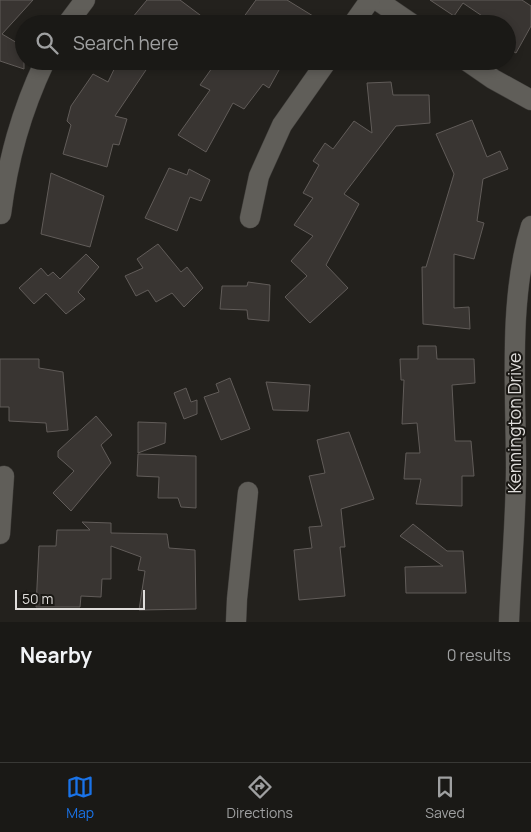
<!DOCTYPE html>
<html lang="en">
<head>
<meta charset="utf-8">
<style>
	:root { --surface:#1a1916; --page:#272623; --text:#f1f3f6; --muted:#9fa0a1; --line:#383835; --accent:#1a73e8 }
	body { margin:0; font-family:Manrope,sans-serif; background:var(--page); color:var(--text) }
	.scale { position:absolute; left:15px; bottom:12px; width:130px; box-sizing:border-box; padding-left:5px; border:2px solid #dfdddb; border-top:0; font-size:14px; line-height:18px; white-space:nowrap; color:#dfdddb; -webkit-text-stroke:4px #1a1814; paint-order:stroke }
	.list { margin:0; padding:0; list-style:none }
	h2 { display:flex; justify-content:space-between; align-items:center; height:65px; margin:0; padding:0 20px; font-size:21px }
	h2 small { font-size:16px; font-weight:400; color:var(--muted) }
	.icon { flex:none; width:28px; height:28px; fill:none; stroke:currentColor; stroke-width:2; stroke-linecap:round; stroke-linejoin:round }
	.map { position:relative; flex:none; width:531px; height:622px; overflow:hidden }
	.search { position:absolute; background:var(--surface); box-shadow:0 2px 8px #0003; left:15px; right:15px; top:15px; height:55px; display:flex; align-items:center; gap:12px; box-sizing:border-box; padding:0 18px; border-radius:28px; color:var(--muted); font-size:19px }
	.sheet { height:140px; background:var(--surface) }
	nav { display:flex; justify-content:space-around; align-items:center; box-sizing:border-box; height:70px; border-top:1px solid var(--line); background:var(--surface); font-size:14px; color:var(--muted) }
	nav a { display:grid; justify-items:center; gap:2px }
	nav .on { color:var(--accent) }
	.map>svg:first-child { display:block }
</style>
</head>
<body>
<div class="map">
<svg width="531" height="622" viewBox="0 0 531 622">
	<rect width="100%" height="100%" fill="#23211d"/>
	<!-- building -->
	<g fill="#393532" stroke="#615c59">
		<polygon points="0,0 33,0 2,34 24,47 24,69 0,61"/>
		<polygon points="147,0 180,0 212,24 127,24"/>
		<polygon points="256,0 287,0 326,24 250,24 243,18"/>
		<polygon points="430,0 522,0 531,6 531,26 516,53 507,48 507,24 494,24 463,3 454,16"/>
		<polygon points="118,61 152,61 115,116 127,119 119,145 113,144 107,167 63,154 71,125 67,121 71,106 93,74 108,82"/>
		<polygon points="217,61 284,61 269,88 263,84 244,109 233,103 206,152 178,135 210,90 200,85"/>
		<polygon points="391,82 393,95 429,95 430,123 396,126 344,194 359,204 326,265 348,288 310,323 285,297 307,276 291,261 313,236 294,225 313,198 303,193 319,165 313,161 325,143 333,149 354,121 372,133 367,83"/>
		<polygon points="472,120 487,157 500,151 508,169 483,179 477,221 484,223 474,259 454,254 454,308 469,307 470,329 423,324 422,267 426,267 454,174 436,134"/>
		<polygon points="169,168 187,175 189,169 210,180 201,201 190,197 177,231 145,218"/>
		<polygon points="51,173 104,196 90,247 41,234"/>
		<polygon points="158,244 181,272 187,267 203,288 184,307 172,293 156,302 148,290 136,296 125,276 143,268 137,259"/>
		<polygon points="86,254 99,267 78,292 85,299 66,314 46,293 34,304 19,288 41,268 48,276 53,272 60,279"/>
		<polygon points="248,282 270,285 269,321 248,319 247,310 220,309 222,286 247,286"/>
		<polygon points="418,346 436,346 437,359 474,359 475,383 452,385 455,441 471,441 474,476 462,476 462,506 416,504 421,479 404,479 406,453 420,453 417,423 402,424 404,380 401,380 400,359 418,359"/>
		<polygon points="0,359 39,359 39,368 63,372 68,430 47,432 46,423 9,421 9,407 0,407"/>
		<polygon points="230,378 250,429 221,440 204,397 219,392 216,384"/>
		<polygon points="266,382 310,385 308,411 273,410"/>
		<polygon points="186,388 191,402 197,400 197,414 184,419 174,393"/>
		<polygon points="96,416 112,435 101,445 111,463 71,511 53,493 74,471 58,457 58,451"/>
		<polygon points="138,422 166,423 165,443 138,453"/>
		<polygon points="349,432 374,499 341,509 345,547 340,547 345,596 299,600 294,550 312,548 309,527 322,526 309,476 325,473 317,440"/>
		<polygon points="138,454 196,456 196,508 181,507 178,498 158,498 159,477 137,476"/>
		<polygon points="82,522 111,523 111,533 167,534 169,548 195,550 196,609 139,610 145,571 138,570 141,557 111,546 111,579 102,579 101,597 81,596 80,607 36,607 39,546 56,546 57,530 90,530"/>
		<polygon points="413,524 447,551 463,551 466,593 406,593 405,567 443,566 400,536"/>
	</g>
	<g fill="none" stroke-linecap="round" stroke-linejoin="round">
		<!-- street casing -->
		<g stroke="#3f3d3a" stroke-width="21">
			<g id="street">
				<polyline points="377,0 412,24"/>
				<polyline points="67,24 85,0"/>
				<polyline points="353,24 370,0"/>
				<polyline points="467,61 493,79 531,100"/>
				<path d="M1,214C8,159 21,112 45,61"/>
				<polyline points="250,218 259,176 282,125 327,61"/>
				<polyline points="0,534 4,476"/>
				<polyline points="236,622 237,599 248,492"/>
				<path d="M509,622C511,570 516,519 516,467C516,391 508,299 531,226"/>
			</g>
		</g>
		<!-- street -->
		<use href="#street" stroke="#605e59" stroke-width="20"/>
	</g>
	<g text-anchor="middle" stroke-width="4" stroke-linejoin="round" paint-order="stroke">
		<!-- street labels -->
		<g font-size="18" fill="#dfdddb" stroke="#1a1814">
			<text transform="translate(515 423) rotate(-90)" y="6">Kennington Drive</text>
		</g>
	</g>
</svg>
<div class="scale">50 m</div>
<div class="search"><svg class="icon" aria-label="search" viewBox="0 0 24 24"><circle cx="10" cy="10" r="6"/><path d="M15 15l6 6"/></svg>Search here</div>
</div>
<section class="sheet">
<h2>Nearby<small>0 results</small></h2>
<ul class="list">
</ul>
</section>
<nav>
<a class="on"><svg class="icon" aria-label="map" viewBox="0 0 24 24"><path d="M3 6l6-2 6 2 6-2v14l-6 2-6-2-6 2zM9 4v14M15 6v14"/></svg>Map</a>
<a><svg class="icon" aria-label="directions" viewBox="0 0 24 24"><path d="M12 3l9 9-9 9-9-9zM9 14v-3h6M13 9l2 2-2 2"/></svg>Directions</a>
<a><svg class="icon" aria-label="saved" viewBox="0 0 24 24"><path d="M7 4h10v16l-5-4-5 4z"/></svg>Saved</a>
</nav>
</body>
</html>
